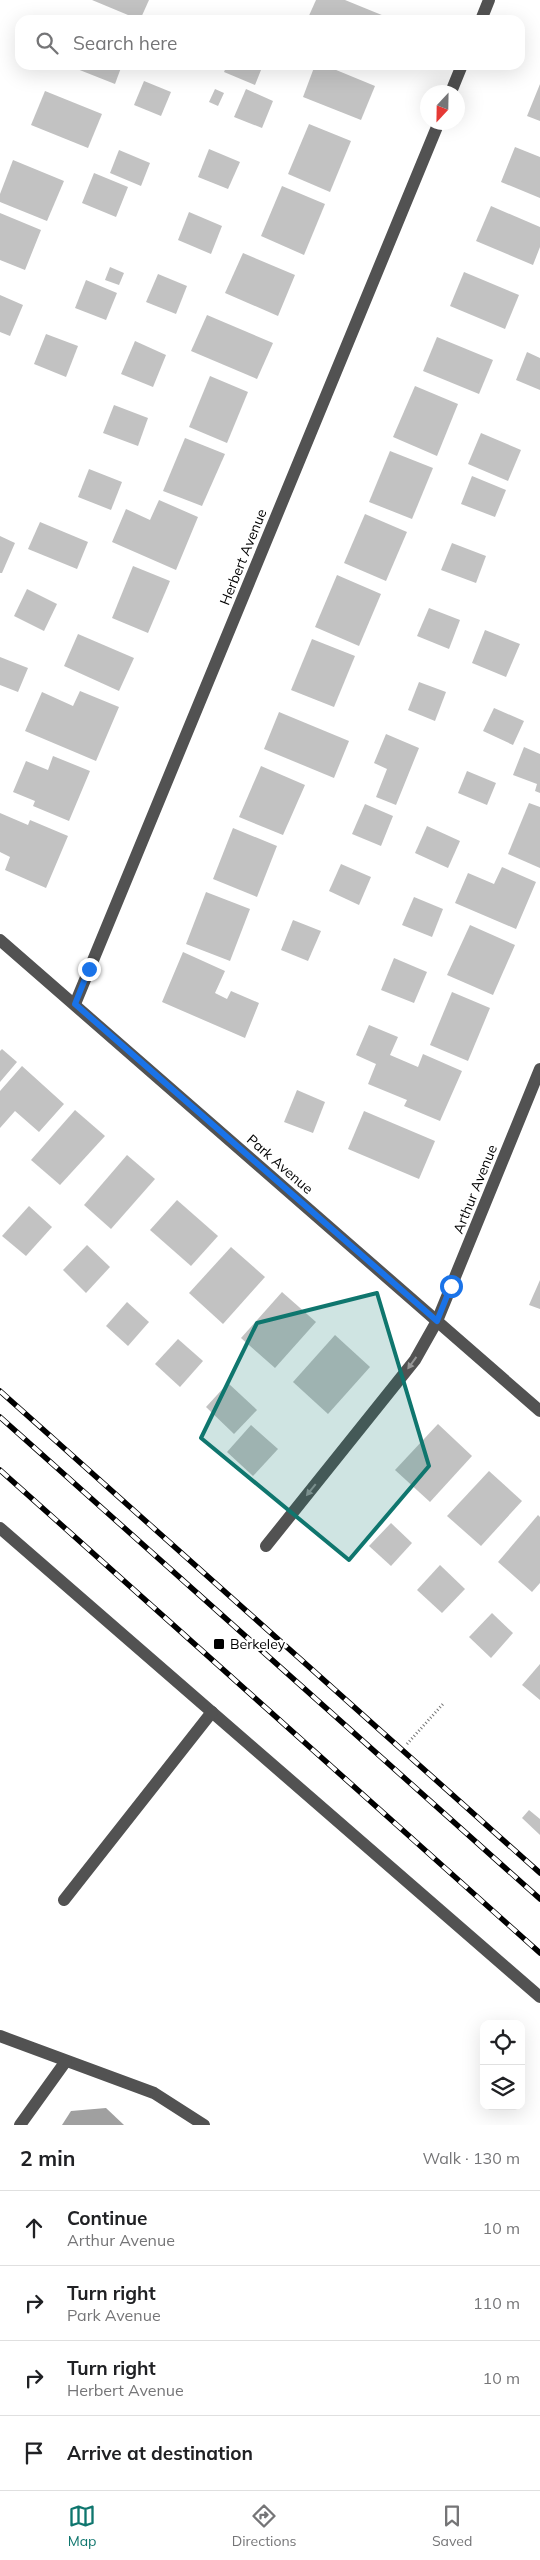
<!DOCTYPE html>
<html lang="en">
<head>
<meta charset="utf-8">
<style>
	:root { --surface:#fff; --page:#f6f6f6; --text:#202124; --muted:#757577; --line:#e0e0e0; --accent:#0f766e }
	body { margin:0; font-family:Mulish,sans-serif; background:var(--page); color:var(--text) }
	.controls { position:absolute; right:15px; bottom:15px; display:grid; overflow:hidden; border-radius:10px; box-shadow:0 5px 20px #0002 }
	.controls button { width:45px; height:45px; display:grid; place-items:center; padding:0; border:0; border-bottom:1px solid var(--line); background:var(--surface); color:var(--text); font:25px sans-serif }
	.compass { position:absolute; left:420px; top:85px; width:45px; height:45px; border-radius:50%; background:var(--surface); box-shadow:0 5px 20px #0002; rotate:202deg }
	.stop { position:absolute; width:15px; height:15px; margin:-11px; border:4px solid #1a73e8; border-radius:50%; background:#fff }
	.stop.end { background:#1a73e8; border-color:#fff; box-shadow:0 1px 5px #0008 }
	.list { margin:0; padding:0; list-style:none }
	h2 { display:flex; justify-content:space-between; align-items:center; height:65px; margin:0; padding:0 20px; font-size:21px }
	h2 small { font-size:16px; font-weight:400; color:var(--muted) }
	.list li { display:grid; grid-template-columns:32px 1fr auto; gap:15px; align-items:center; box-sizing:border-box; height:75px; padding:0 20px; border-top:1px solid var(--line) }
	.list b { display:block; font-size:19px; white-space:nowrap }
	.list p { margin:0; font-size:16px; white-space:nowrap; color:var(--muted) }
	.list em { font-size:16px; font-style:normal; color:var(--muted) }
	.icon { flex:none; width:28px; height:28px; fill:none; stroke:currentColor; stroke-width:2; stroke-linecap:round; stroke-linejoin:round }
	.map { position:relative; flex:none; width:540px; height:2125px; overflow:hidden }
	.search { position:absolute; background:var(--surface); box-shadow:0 5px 20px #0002; left:15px; right:15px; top:15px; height:55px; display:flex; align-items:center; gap:12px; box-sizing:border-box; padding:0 18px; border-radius:15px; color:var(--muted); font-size:19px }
	.sheet { height:365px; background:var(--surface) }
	nav { display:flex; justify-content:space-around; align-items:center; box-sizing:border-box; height:70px; border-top:1px solid var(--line); background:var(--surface); font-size:14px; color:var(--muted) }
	nav a { display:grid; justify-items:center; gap:2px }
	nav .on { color:var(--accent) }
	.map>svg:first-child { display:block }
</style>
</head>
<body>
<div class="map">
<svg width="540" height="2125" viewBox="0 0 540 2125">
	<rect width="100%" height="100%" fill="#fff"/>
	<!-- water -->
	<polygon fill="#a0a0a0" points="106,2108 124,2125 62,2125 71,2111"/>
	<!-- building -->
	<g fill="#c2c2c2">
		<polygon points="92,0 149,0 140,20"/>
		<polygon points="316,0 345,0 394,20 307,20"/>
		<polygon points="67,65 122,65 115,84"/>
		<polygon points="227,65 263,65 255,85 224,72"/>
		<polygon points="315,65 324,65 375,86 361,120 303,97"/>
		<polygon points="144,81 171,92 161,116 134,105"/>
		<polygon points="540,84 540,121 527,116"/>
		<polygon points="215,89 224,93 218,106 209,102"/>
		<polygon points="246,89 273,101 262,128 234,117"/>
		<polygon points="45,91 102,114 88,148 31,125"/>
		<polygon points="309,124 351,141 330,192 288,174"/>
		<polygon points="515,147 540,157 540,198 501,182"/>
		<polygon points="209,149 240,162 228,189 198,177"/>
		<polygon points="119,150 150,163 141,186 110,173"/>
		<polygon points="13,160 64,181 47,221 0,202 0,194"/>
		<polygon points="94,173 128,187 116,217 82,203"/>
		<polygon points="282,186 325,204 304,255 261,236"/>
		<polygon points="491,206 540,227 540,247 533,265 476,241"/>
		<polygon points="189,212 222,226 211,254 178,240"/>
		<polygon points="0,213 41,230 25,270 0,260"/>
		<polygon points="243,253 295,275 278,316 225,293"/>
		<polygon points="110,267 124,273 119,285 105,280"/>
		<polygon points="464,272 519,295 505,329 450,306"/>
		<polygon points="158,274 187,286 176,314 146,302"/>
		<polygon points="86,280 117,293 106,320 75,308"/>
		<polygon points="0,295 23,305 10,336 0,332"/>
		<polygon points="207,315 273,343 257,379 191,351"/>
		<polygon points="46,334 78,346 66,377 34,364"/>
		<polygon points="437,337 493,360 479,394 423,371"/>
		<polygon points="135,341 166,355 153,387 121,374"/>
		<polygon points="527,352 540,358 540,390 516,380"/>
		<polygon points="210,376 248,392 227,443 189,427"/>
		<polygon points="415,386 458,404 437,456 393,437"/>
		<polygon points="114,405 148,418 138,446 103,433"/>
		<polygon points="481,433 521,450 508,481 468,464"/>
		<polygon points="185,438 225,454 202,506 163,491"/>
		<polygon points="390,451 433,468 412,519 369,502"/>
		<polygon points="89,469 122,482 111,510 78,497"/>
		<polygon points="472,476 506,490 495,517 461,504"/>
		<polygon points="159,500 198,517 176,570 112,542 126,509 150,520"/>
		<polygon points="365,514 407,532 386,581 344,563"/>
		<polygon points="40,522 88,542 77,569 28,549"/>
		<polygon points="0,536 15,543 2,573 0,573"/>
		<polygon points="452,543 486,556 476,583 441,570"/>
		<polygon points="133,566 170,581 148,633 112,618"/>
		<polygon points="337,575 381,594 359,646 315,627"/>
		<polygon points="27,589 57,604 44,631 14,616"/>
		<polygon points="429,608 460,620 449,649 417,636"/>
		<polygon points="485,630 520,644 506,677 472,663"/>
		<polygon points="78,634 134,658 119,691 64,666"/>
		<polygon points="312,639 355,656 334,707 291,690"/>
		<polygon points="0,657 28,668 18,692 0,685"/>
		<polygon points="419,682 446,692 435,721 408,710"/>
		<polygon points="80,691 119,707 96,761 25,731 42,692 73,706"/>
		<polygon points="494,708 524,721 513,745 483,731"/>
		<polygon points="279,712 349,741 334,778 264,749"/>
		<polygon points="386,734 419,748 396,805 376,797 387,769 374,763"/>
		<polygon points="524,747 540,754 540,793 535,791 537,784 513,775"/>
		<polygon points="53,756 90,771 69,821 33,806 35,801 13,792 26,761 48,770"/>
		<polygon points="261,766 305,785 283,835 239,817"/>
		<polygon points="467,771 496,783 487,805 458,793"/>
		<polygon points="529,803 540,807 540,868 508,854"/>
		<polygon points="365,804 393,816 381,846 352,834"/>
		<polygon points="0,813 28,825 30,820 68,836 46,888 5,870 10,857 0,852"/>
		<polygon points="427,826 460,841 448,868 415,853"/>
		<polygon points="233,828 277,846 257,897 213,879"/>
		<polygon points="341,864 371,877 359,905 329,891"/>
		<polygon points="502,867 536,882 516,929 455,903 468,873 494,884"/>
		<polygon points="206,892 250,909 230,961 186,944"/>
		<polygon points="414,897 443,909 432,937 402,925"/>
		<polygon points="293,920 321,931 308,961 281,950"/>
		<polygon points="470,925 515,945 493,995 447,975"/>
		<polygon points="183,952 225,971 215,993 227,999 231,991 259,1003 245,1038 162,1002"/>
		<polygon points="394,958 427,972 414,1003 381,990"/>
		<polygon points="452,992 490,1008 468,1061 430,1045"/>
		<polygon points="369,1025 398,1037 390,1055 418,1067 423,1054 462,1071 440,1121 404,1106 407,1100 368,1084 376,1064 356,1055"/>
		<polygon points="2,1049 17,1062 0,1082 0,1051"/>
		<polygon points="22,1066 64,1104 39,1132 15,1111 0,1128 0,1091"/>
		<polygon points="297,1090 325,1102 313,1133 284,1122"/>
		<polygon points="75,1110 105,1136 60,1185 31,1160"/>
		<polygon points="364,1111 435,1141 419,1179 348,1149"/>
		<polygon points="127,1155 155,1179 111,1229 84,1205"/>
		<polygon points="177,1200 218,1236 191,1266 150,1230"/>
		<polygon points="29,1206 52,1227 26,1256 2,1236"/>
		<polygon points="87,1245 110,1267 86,1293 63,1270"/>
		<polygon points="231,1247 265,1277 223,1324 189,1293"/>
		<polygon points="540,1280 540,1309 529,1305"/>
		<polygon points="282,1292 316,1322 275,1368 241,1338"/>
		<polygon points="127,1302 149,1322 128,1346 106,1326"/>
		<polygon points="335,1335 370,1367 328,1414 293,1382"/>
		<polygon points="178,1339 203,1361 180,1387 155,1364"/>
		<polygon points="228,1383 257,1410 234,1434 206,1407"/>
		<polygon points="438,1424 472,1456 430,1502 395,1470"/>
		<polygon points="251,1425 278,1449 253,1476 227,1452"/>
		<polygon points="489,1471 522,1501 481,1546 447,1516"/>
		<polygon points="538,1515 540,1517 540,1583 532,1592 498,1562"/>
		<polygon points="391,1523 412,1543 391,1566 369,1546"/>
		<polygon points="440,1565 465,1589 442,1613 417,1590"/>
		<polygon points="492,1613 513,1633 491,1658 469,1637"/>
		<polygon points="540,1664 540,1700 522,1685"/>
		<polygon points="529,1810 540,1819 540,1835 522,1818"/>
	</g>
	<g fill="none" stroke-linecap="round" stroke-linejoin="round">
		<!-- path -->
		<polyline stroke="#747474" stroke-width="3" stroke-dasharray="1 2.5" stroke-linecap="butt" points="407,1744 443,1704"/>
		<!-- minor -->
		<g stroke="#525252" stroke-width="12">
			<polyline points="481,20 489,0"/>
			<polyline points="451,92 462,65"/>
			<polyline points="0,940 540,1411"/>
			<polyline points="75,1004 439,122"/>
			<polyline points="0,1528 540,1997"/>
			<polyline points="266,1546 415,1360 437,1321 540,1069"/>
			<polyline points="64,1900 212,1712"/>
			<polyline points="0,2036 154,2093 204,2125"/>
			<polyline points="20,2125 66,2061"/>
		</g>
		<!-- rail casing -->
		<g stroke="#000" stroke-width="5.5">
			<g id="rail">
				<polyline points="0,1391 540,1873"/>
				<polyline points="0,1417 540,1899"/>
				<polyline points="0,1470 540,1953"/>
			</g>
		</g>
		<!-- rail -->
		<use href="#rail" stroke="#fff" stroke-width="4" stroke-dasharray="11" stroke-linecap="butt"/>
	</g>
	<!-- one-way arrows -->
	<defs><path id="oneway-solid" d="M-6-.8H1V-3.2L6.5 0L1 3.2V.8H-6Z" transform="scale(1.25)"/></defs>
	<g fill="#979797">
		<use href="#oneway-solid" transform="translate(412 1363) rotate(126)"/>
		<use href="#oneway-solid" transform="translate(311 1490) rotate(129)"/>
	</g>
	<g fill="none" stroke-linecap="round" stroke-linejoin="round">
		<!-- route -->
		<polyline stroke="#1a73e8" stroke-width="6" points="89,969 75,1004 437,1321 451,1286"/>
	</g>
	<!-- marked area -->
	<path fill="#0f766e" fill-opacity="0.2" stroke="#0f766e" stroke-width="4" stroke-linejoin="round" d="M377,1293L429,1466L349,1560L201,1438L257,1323Z"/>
	<!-- markers -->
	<rect fill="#000" stroke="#fff" stroke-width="2" x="213" y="1638" width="12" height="12" rx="2.5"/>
	<g text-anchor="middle" stroke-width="4" stroke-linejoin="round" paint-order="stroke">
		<!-- street labels -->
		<g font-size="14" fill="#000" stroke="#fff">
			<text transform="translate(243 557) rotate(-68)" y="5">Herbert Avenue</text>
			<text transform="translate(280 1164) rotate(41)" y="5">Park Avenue</text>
			<text transform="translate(475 1189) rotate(-68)" y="5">Arthur Avenue</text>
		</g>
		<!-- poi labels -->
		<g font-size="14" fill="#000" stroke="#fff" text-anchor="start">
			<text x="230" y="1649">Berkeley</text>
		</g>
	</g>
</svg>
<div class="controls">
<button><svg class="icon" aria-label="locate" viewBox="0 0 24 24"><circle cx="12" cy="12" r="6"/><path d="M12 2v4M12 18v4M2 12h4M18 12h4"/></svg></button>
<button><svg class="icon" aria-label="layers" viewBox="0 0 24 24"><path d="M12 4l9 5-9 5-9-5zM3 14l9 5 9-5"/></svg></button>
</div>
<svg class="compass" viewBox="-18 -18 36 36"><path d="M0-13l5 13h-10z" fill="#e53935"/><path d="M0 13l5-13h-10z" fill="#757577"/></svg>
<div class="stop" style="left:451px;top:1286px"></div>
<div class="stop end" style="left:89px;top:969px"></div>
<div class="search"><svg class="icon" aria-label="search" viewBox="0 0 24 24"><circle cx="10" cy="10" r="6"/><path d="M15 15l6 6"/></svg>Search here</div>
</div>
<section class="sheet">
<h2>2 min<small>Walk · 130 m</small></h2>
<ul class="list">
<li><svg class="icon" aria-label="ahead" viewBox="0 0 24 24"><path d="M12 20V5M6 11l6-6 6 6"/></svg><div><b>Continue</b><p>Arthur Avenue</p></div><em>10 m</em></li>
<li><svg class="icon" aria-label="right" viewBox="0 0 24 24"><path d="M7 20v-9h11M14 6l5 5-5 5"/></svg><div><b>Turn right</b><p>Park Avenue</p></div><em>110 m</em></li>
<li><svg class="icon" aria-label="right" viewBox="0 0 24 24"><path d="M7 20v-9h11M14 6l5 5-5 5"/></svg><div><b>Turn right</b><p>Herbert Avenue</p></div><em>10 m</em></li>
<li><svg class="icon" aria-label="arrive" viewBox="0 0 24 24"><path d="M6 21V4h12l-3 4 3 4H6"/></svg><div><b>Arrive at destination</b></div></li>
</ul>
</section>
<nav>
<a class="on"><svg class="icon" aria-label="map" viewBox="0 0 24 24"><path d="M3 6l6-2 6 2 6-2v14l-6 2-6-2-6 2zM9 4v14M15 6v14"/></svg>Map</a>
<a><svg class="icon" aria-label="directions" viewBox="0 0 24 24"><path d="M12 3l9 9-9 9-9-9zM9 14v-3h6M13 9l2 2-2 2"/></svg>Directions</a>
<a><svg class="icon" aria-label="saved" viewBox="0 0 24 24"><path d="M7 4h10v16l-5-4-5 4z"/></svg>Saved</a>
</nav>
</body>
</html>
